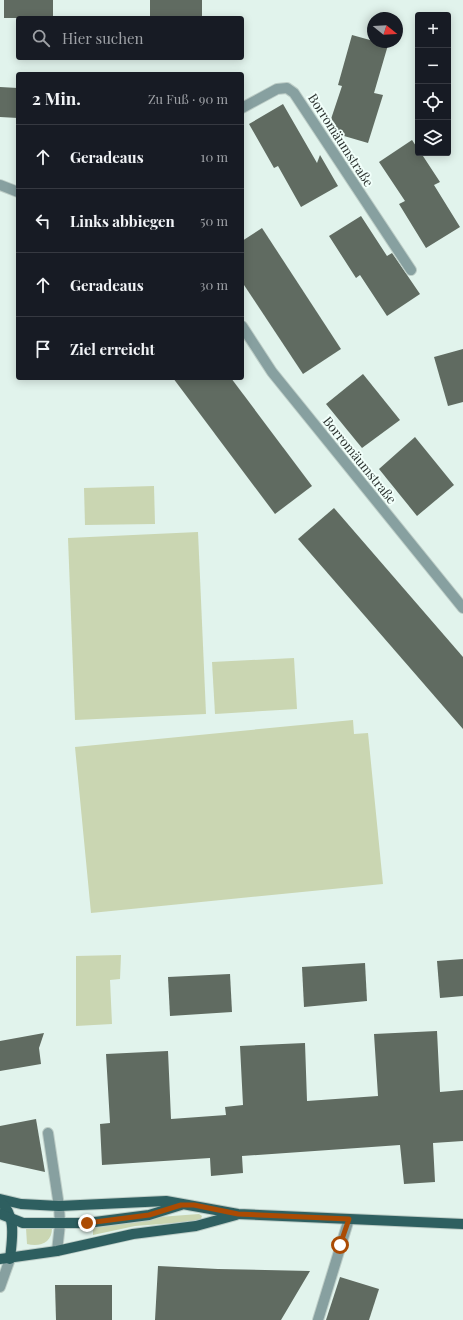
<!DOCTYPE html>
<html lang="de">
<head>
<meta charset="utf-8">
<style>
	:root { --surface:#171b24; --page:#242831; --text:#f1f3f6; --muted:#9ea1a6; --line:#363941 }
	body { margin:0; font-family:"Playfair Display",serif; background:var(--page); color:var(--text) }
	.controls { position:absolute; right:12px; top:12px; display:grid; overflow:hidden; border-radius:4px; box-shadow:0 2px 10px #0003 }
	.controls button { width:36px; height:36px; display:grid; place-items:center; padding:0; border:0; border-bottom:1px solid var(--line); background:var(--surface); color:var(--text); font:20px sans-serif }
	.compass { position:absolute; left:367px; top:12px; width:36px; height:36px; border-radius:50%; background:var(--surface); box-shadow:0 2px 10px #0003; rotate:108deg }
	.stop { position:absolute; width:12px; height:12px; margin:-9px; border:3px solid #ab4b03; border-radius:50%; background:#fff }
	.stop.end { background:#ab4b03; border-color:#fff; box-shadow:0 1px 4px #0008 }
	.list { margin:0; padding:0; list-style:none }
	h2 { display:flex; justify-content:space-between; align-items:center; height:52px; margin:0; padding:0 16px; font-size:17px }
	h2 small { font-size:13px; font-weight:400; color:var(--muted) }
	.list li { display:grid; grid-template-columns:26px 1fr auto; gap:12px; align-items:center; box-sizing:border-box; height:64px; padding:0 16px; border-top:1px solid var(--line) }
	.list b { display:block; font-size:15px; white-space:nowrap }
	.list em { font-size:13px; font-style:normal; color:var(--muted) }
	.icon { flex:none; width:22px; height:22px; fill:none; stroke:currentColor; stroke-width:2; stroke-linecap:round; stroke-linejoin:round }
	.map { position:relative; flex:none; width:463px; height:1320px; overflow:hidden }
	.search { position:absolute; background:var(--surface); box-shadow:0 2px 10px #0003; left:16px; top:16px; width:228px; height:44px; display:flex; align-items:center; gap:10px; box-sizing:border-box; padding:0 14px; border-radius:4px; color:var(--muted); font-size:15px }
	.panel { position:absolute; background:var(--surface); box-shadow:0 2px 10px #0003; left:16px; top:72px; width:228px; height:308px; border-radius:4px }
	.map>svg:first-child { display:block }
</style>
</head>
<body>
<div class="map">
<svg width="463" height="1320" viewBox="0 0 463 1320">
	<rect width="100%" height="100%" fill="#e1f3ec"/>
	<!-- green -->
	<g fill="#cad6b2">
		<polygon points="154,486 155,524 85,525 84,488"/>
		<polygon points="198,532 206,714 75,720 68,538"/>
		<polygon points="294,658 297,709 215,714 212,662"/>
		<polygon points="353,720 354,734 368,733 383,884 91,913 75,747"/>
		<polygon points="121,955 120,979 110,980 112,1024 76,1026 76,956"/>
		<polygon points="199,1214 202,1216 200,1221 135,1226 93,1235 93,1228 159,1217"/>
		<path d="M26,1228H52C52,1243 40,1247 27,1244Z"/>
	</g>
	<!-- building -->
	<g fill="#606b61">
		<rect x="4" y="0" width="49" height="18"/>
		<rect x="150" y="0" width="52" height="18"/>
		<polygon points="352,35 388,45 374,93 383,95 368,143 327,131 342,86 338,85"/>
		<polygon points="0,87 18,88 18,118 0,117"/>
		<polygon points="283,104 317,163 320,155 338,186 301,207 278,166 274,168 249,124"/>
		<polygon points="412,140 418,149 418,153 421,153 440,182 434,185 460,227 426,248 399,204 405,201 379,162"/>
		<polygon points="361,216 387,256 392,253 420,294 387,316 360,275 356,278 329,236"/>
		<polygon points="262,228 341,349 303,374 242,282 242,241"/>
		<polygon points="463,349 463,402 448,406 434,357"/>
		<polygon points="363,374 400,420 362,448 326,404"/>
		<polygon points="173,378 231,378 312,486 275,514"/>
		<polygon points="415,437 454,485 417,516 379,469"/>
		<polygon points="334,508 463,657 463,729 298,539"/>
		<polygon points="463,959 463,996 440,998 437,961"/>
		<polygon points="365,963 367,1001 304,1007 302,967"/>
		<polygon points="230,974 232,1012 170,1016 168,977"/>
		<polygon points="437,1031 440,1092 463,1090 463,1141 433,1143 435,1182 404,1184 400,1145 242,1156 243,1173 211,1176 210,1158 102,1165 100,1124 110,1123 106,1054 168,1051 171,1119 226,1115 225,1107 243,1105 240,1046 305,1043 307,1101 378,1096 374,1034"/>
		<polygon points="44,1033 39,1048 41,1064 0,1071 0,1041"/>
		<polygon points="36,1119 45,1172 0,1162 0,1126"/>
		<polygon points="158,1266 218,1269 310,1271 281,1320 155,1320"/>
		<polygon points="340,1277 379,1289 369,1320 326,1320"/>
		<polygon points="55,1285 112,1285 112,1320 56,1320"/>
	</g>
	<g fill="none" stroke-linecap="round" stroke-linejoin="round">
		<!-- minor casing -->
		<g stroke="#bdcdc7" stroke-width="12">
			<g id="minor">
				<polyline points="242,108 277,89 287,88 294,93 411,270"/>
				<polyline points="0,185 18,192"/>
				<polyline points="242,326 272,372 463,608"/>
				<polyline points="48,1133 59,1206 60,1224 57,1251"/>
				<polyline points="0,1287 10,1259"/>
				<polyline points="318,1320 349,1219"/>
			</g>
		</g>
		<!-- major casing -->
		<g stroke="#bdcdc7" stroke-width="12">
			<g id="major">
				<polyline points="0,1199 21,1204 59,1206 166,1201 238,1214 463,1224"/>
				<path d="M0,1201C17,1217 12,1238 10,1259"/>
				<polyline points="0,1214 23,1223 87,1223 149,1215 181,1205"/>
				<polyline points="0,1259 57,1251 133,1234 196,1226 236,1215"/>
			</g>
		</g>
		<!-- minor -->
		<use href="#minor" stroke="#87a0a0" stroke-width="10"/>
		<!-- major -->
		<use href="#major" stroke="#2e5f60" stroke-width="10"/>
	</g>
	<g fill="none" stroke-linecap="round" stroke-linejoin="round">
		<!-- route -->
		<polyline stroke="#ab4b03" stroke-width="5" points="87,1223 149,1215 181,1205 194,1205 238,1214 349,1219 340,1245"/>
	</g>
	<g text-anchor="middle" stroke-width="4" stroke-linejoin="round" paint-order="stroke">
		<!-- street labels -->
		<g font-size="13" fill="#2d3431" stroke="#f1fffa">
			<text transform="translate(341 140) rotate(57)" y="5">Borromäumstraße</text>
			<text transform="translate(360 460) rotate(51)" y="5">Borromäumstraße</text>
		</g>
	</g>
</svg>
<div class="controls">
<button>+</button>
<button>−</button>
<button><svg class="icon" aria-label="locate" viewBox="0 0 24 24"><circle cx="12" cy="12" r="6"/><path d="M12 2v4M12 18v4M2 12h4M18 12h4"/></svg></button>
<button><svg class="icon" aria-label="layers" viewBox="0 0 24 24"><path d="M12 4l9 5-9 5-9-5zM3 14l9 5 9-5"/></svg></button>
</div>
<svg class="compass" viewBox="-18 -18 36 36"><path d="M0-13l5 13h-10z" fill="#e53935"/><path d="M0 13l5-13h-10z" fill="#9ea1a6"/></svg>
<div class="stop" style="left:340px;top:1245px"></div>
<div class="stop end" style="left:87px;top:1223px"></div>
<div class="search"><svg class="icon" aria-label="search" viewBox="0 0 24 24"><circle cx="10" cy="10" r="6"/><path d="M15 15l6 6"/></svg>Hier suchen</div>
<section class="panel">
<h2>2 Min.<small>Zu Fuß · 90 m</small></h2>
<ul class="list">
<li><svg class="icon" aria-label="ahead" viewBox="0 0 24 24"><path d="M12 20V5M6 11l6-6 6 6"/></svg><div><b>Geradeaus</b></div><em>10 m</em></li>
<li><svg class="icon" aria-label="left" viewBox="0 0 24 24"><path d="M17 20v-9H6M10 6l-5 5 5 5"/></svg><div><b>Links abbiegen</b></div><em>50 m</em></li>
<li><svg class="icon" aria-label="ahead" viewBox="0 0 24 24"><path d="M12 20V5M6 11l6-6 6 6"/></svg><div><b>Geradeaus</b></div><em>30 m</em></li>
<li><svg class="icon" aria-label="arrive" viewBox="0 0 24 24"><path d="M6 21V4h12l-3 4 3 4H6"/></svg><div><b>Ziel erreicht</b></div></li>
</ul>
</section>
</div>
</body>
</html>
